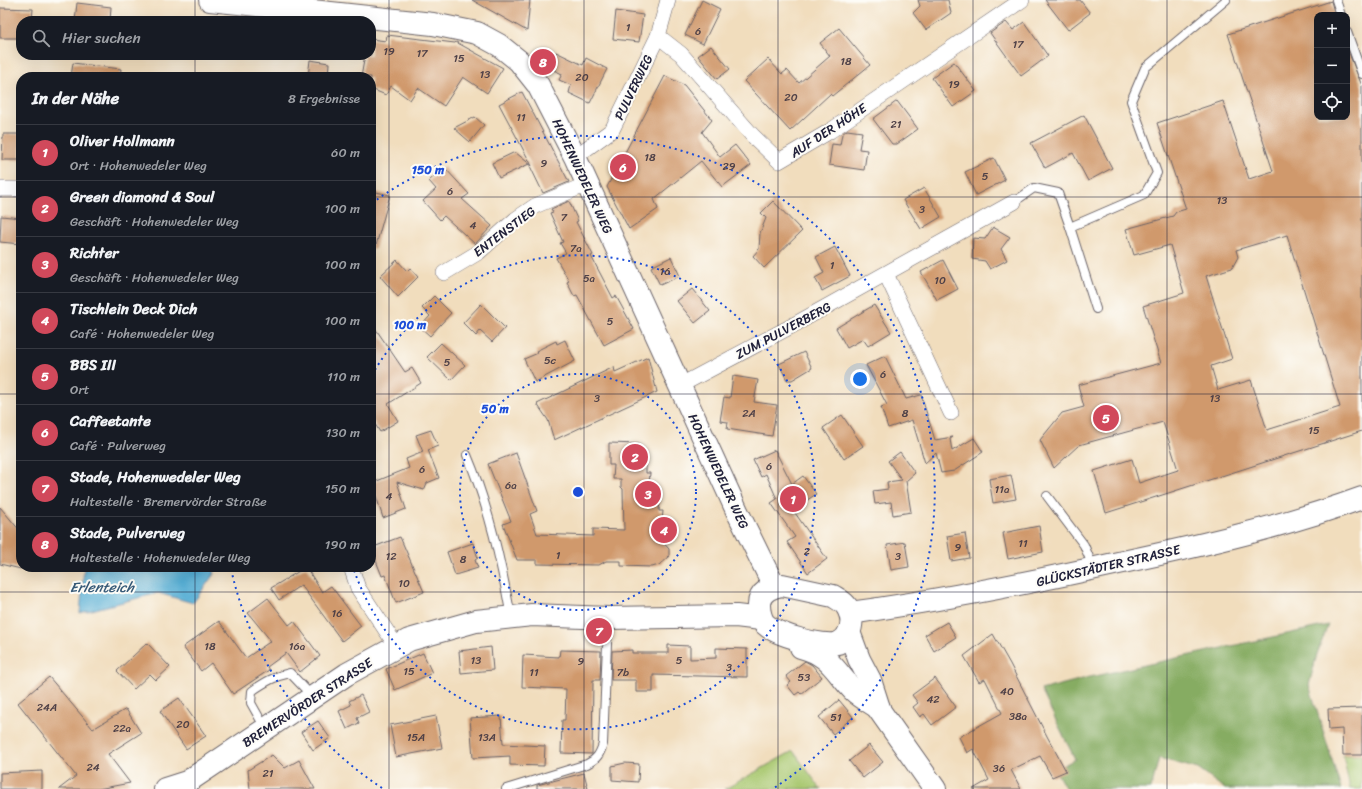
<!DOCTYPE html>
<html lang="de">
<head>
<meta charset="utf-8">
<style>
	:root { --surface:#171b24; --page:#20242c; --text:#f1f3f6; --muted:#9ea1a6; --line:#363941; --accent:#d1495b }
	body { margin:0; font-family:Sriracha,sans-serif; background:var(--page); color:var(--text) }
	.controls { position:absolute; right:12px; top:12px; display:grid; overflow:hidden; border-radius:8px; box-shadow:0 4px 16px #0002 }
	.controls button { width:36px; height:36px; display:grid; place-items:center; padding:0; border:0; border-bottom:1px solid var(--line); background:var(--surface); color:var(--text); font:20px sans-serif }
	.you { position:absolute; left:860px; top:379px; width:14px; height:14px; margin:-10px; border:3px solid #fff; border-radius:50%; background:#1a73e8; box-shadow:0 0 0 6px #1a73e833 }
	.badge { display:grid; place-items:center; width:26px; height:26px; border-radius:50%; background:var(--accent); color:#fff; font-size:13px; font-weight:700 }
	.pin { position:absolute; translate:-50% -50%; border:2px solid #fff; box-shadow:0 1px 4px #0006 }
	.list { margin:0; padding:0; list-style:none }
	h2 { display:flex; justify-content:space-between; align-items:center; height:52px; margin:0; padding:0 16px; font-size:17px }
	h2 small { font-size:13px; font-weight:400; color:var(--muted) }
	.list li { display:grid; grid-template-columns:26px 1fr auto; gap:12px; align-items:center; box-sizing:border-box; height:56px; padding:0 16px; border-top:1px solid var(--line) }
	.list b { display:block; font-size:15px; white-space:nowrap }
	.list p { margin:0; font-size:13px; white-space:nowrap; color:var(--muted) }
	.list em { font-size:13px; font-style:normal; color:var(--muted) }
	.icon { flex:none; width:22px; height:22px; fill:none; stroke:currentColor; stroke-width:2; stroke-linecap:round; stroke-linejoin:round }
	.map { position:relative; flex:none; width:1362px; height:789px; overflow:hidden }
	.search { position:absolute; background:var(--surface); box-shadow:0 4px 16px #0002; left:16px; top:16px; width:360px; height:44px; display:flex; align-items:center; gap:10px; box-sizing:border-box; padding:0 14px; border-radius:16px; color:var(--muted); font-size:15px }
	.panel { position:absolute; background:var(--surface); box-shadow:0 4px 16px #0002; left:16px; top:72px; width:360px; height:500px; border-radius:16px }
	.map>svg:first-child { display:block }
</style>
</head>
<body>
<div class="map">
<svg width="1362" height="789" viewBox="0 0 1362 789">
	<rect width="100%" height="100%" fill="#fdfcf7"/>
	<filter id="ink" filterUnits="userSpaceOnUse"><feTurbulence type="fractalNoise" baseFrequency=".025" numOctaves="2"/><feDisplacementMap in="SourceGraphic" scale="8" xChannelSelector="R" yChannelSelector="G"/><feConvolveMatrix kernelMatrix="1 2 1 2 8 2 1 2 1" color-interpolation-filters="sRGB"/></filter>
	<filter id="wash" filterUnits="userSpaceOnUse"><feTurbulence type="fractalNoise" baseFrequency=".012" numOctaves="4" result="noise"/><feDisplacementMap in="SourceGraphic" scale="16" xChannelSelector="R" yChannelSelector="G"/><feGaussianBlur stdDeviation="0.9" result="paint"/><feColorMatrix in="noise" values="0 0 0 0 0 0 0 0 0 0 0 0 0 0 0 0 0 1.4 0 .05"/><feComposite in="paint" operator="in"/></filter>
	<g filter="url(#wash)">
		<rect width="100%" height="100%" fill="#f1ddbd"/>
		<!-- green -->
		<g fill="#a9c870" stroke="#667556">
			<polygon points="793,751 821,789 725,789"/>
			<polygon points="1343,755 1362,755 1362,789 1350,789"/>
		</g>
		<!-- forest -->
		<polygon fill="#86ac62" stroke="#54674e" points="1328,625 1317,654 1309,685 1341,789 1225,789 1198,769 1159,758 1151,789 1066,789 1055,770 1075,759 1041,690 1090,677"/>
		<!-- water -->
		<polygon fill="#57aed4" stroke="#3c6888" points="84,567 215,567 214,574 193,603 158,593 80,613"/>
		<g id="blocks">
			<!-- building -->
			<g fill="#d0996c" fill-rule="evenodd">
				<polygon points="472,0 530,0 527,31"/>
				<polygon points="702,0 720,9 703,44 685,35"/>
				<polygon points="918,0 948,0 951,13 926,30 913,13 920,6"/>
				<polygon points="1045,0 1080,0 1090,13 1068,30"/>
				<path d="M1331,1L1335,15H1317V117H1347V48L1362,86V431L1106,513L1094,471L1132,459L1139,483L1178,470L1163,422L1079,445L1054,468L1040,440L1062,413L1084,407L1078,385L1161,363L1143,306L1184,293L1170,245L1134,255L1126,229L1173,216L1176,212L1186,209L1157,123L1223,101L1249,179L1273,171L1228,34ZM1287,235L1340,407L1267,430L1251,380L1218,390L1211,366L1232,359L1206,276L1232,268L1238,257L1236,250Z"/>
				<polygon points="77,3 111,7 110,21 75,21"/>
				<polygon points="0,8 33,9 32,21 21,21 21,38 0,38"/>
				<polygon points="616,11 643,15 639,42 613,39"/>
				<polygon points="1006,22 1013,30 1024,22 1048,56 1021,76 990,33"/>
				<polygon points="839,28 870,65 832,96 830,94 790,131 744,81 768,59 782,74 787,70 799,83 830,56 820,43"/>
				<polygon points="387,35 455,43 456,42 503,68 487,93 463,77 444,106 418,88 410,100 391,86 386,95 371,89 371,77 361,77 365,55 371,55 371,39 386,41"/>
				<polygon points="711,46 730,69 717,79 698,56"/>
				<polygon points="556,52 583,65 586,58 607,69 590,103 569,93 571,85 559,80 562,74 548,67"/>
				<polygon points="310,60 329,63 328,77 308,77"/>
				<polygon points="954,62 976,91 953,107 932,78"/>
				<polygon points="73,63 121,69 120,77 71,77"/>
				<polygon points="665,76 684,85 712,120 702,132 720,157 735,145 751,165 722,187 701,161 654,199 658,209 629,229 607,187"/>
				<polygon points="522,92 569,182 543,193 529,164 499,178 492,163 515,152 532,166 499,104"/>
				<polygon points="897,101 918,129 897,144 892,144 873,119"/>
				<polygon points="1084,115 1112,168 1088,181 1073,153 1045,168 1031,143"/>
				<polygon points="475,117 484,125 470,142 454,128"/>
				<polygon points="847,130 862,132 859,149 867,150 864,170 829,165 832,144 840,145 842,134"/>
				<polygon points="3,134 21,134 20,160 2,160"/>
				<polygon points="994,158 1005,180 976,195 965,172"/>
				<polygon points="444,167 469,194 462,199 492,226 475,244 444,216 440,220 423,201 436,189 429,181"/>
				<polygon points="924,188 941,217 921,229 903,200"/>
				<polygon points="371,191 390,195 375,249 371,249"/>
				<polygon points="569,201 578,221 576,222 593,255 591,256 613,298 616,296 634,329 604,345 577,295 574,296 567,282 569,281 556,258 566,253 560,243 563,242 550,213 553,212 551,209"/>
				<polygon points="773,201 802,231 764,268 753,256 759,249 760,233 766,218 761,213"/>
				<polygon points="1,216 21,218 21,244 0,242"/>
				<polygon points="993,227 1010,237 1001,249 1007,260 990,269 985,261 972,259 973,238 985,239"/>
				<polygon points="835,247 850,276 822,291 815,278 824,273 816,257"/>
				<polygon points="671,257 680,276 660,285 651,267"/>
				<polygon points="397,260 407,271 410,268 418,277 398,297 380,276"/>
				<polygon points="943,260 958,289 937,300 921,272"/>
				<polygon points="692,289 710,311 695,323 677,301"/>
				<polygon points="434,296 451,313 430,336 420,327 430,316 422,308"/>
				<polygon points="481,304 505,328 492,342 480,331 476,336 463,323"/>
				<polygon points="874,305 891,332 868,346 863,339 847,348 836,328"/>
				<polygon points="371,322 405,372 412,368 421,383 388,404 398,421 380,432 371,418"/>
				<polygon points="565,340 575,361 535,382 524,359 538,353 536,351 556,341 557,344"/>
				<polygon points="441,343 465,365 451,380 427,357"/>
				<polygon points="804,352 812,368 792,380 787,380 779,364"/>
				<polygon points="885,356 906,399 921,395 935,440 953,437 950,439 952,451 974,438 983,452 954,471 941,473 936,453 925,463 912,420 888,428 881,407 887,405 866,365"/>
				<polygon points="648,357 657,392 554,440 548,420 537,404 614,367 615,372"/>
				<polygon points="733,376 758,380 754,402 777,405 772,436 727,429 728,422 720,421 724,397 730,398"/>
				<polygon points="842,415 863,446 844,459 823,428"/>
				<polygon points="431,430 438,446 428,450 439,478 427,483 424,490 397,482 406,509 383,518 372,483 409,468 406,459 423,452 416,435"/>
				<polygon points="609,443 639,444 639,464 646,464 646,473 650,473 649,484 653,484 653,499 660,499 659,511 663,511 662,521 667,521 667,532 659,538 669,549 669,556 659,565 652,567 621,566 621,561 606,561 599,565 537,564 537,560 517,560 503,524 511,521 488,464 516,453 537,511 530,514 537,534 593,536 593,529 624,530 623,489 621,487 621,479 613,479 614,465 609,465"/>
				<polygon points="775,450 792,484 803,476 816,494 793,510 827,559 808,573 787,542 795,537 771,503 777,499 766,474 761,477 753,460"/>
				<polygon points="900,452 915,473 906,481 911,512 893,515 891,502 875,504 873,491 888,489 887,482 902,480 888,461"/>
				<polygon points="1011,475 1016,499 993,503 989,479"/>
				<polygon points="0,507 21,532 21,569 0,564"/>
				<polygon points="1039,526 1043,552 1008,559 1003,533"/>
				<polygon points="965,533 969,558 951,561 947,536"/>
				<polygon points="400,537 424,592 396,603 385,575 382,576 371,548"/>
				<polygon points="905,542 909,567 891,570 887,545"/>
				<polygon points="473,543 478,558 475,560 478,568 455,575 447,552"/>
				<polygon points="306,567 322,592 331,586 361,626 342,641 301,585 279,600 271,588"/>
				<polygon points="268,598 289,625 294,621 320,656 300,672 286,653 267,667 269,670 233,694 211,663 201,671 183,647 219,621 246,658 271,641 248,613"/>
				<polygon points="947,622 956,637 934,651 925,635"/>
				<polygon points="993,634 1010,664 1048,738 1066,771 1052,777 1040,756 1011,770 1021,789 973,789 989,780 973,749 967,753 959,737 1002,713 985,679 979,682 964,656"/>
				<polygon points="147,643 170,667 156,680 150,674 134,689 117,671"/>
				<polygon points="668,645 690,646 690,659 716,658 716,648 747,649 747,677 653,675 653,692 636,692 636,680 611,680 612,651 632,650 632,653 668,653"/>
				<polygon points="491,647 493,670 461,673 459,651"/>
				<polygon points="560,650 601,651 600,680 593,680 592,754 561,753 562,720 565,720 566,689 522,687 523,655 559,657"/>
				<polygon points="423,653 432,673 395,690 386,669"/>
				<polygon points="805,661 812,665 822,677 801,694 799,692 795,695 787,685 791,682 786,676"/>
				<polygon points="49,677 93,729 126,709 141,733 108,754 130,783 98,789 59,789 76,776 18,703"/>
				<polygon points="935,678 956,707 932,725 924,714 920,717 913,707 918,703 912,695"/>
				<polygon points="361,695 369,712 357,718 359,723 347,729 339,711 351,705 349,701"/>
				<polygon points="179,698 206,736 186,749 160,711"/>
				<polygon points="839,700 853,717 833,734 819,717"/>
				<polygon points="1362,708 1362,755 1343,755 1342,729 1329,730 1328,709"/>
				<polygon points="436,716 442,748 396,757 390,725"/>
				<polygon points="501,716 503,744 545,746 544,766 510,765 510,756 473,758 470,718"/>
				<polygon points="318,721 330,738 313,750 301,732"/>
				<polygon points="869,745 883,762 863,778 849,761"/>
				<polygon points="272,755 285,768 299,760 315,789 250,789 248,770"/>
				<polygon points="625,763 639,764 638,782 612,780 612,766"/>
				<polygon points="42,771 42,789 0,789 0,773"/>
				<polygon points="584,773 588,789 537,789 537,785"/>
			</g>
		</g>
	</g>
	<g filter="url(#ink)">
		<use href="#blocks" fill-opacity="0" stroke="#6a6368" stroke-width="1"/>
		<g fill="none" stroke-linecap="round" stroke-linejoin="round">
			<!-- lane casing -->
			<g stroke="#6a6368" stroke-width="10">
				<g id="lane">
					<polyline points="1336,0 1341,15"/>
					<polyline points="1347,32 1362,74"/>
					<polyline points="1014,202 1034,188 1058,193 1070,227"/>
					<polyline points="1096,309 1070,227 1144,195 1157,173 1131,101 1145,68 1226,0"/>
					<path d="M467,455C489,507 501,562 511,617"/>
					<polyline points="1047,496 1084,545 1093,567"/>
					<path d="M265,728L251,703L252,691C265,682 275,676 290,673L312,696"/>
					<path d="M506,789L587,764C597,759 600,754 603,744L608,619"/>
				</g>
			</g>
			<!-- street casing -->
			<g stroke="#6a6368" stroke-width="16">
				<g id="street">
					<polyline points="658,36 681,54 752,135 779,161 830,131 1022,0"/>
					<polyline points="575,157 612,130 658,36 668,0"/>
					<polyline points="0,189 21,189"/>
					<polyline points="444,273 479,252 516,219 535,206 587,184"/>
					<polyline points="886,274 951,413"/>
					<polyline points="679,386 788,328 1014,202"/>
					<polyline points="351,567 358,588 397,647"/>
				</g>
			</g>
			<!-- secondary casing -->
			<g stroke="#6a6368" stroke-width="24">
				<g id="secondary">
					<polyline points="210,0 433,24 477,33 499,45 519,61 538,85 575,157 737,511 774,586"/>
					<path d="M782,585L833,596C838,599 844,602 847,607C855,619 852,637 838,643C824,648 776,635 765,624C761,620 759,611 759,605C759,592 771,587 782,585Z"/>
					<path d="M850,613C942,600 1033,582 1123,562C1203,545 1285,526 1362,498"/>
					<polyline points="849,632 859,659 870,680 879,708"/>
					<path d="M801,647C829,654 835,671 853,690C860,697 871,703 879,708"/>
					<polyline points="870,697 935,789"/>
					<polyline points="165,789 187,782 347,674 409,640 476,621 532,615 608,618 736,616 761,619"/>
				</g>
			</g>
			<!-- lane -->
			<use href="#lane" stroke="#fff" stroke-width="8"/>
			<!-- street -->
			<use href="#street" stroke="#fff" stroke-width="15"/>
			<!-- secondary -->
			<use href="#secondary" stroke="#fff" stroke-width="22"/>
		</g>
	</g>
	<!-- grid -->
	<path fill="none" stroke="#22223b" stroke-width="1" stroke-opacity="0.55" d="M195,0V21M389,0V789M584,0V789M778,0V789M973,0V789M1167,0V789M195,55V77M0,197H21M371,197H1362M0,394H21M371,394H1362M195,567V789M0,592H1362"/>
	<!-- distance rings -->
	<g fill="none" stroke="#1d4ed8" stroke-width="2" stroke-dasharray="2 4">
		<circle cx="578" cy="492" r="118"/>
		<path d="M372 375A237 237 0 1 1 353 567"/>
		<path d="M382 788A355 355 0 0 1 231 569M372 203A355 355 0 1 1 774 788"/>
	</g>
	<g text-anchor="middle" stroke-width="4" stroke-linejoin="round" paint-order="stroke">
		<!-- number labels -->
		<g font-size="11" fill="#4e4047">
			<text x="628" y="31">1</text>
			<text x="698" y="35">6</text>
			<text x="1018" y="48">17</text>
			<text x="389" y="55">19</text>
			<text x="422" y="57">17</text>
			<text x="459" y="62">15</text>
			<text x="846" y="65">18</text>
			<text x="485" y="78">13</text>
			<text x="582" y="81">20</text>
			<text x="954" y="88">19</text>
			<text x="791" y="101">20</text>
			<text x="521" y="121">11</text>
			<text x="896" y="128">21</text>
			<text x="650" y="161">18</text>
			<text x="544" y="167">9</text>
			<text x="729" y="170">29</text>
			<text x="985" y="180">5</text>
			<text x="450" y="195">6</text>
			<text x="1222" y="204">13</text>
			<text x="922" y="213">3</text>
			<text x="564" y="221">7</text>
			<text x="473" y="229">4</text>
			<text x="576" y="252">7a</text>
			<text x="832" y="269">1</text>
			<text x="665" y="275">16</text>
			<text x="589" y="282">5a</text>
			<text x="940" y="284">10</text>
			<text x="610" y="325">5</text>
			<text x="550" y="364">5c</text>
			<text x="447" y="366">5</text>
			<text x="883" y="378">6</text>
			<text x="597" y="402">3</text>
			<text x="1215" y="402">13</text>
			<text x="749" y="417">2A</text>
			<text x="905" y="417">8</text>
			<text x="1314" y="434">15</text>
			<text x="769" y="470">6</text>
			<text x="422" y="473">6</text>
			<text x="511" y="489">6a</text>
			<text x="1002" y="493">11a</text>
			<text x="389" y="500">4</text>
			<text x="1023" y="547">11</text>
			<text x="958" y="551">9</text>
			<text x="807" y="555">2</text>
			<text x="558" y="559">1</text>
			<text x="391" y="560">12</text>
			<text x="898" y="560">3</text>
			<text x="463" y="563">8</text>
			<text x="404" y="587">10</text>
			<text x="337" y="617">16</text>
			<text x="210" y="650">18</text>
			<text x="297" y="650">16a</text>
			<text x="476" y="664">13</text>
			<text x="679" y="664">5</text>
			<text x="581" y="665">9</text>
			<text x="729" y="671">3</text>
			<text x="409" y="675">15</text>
			<text x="534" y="676">11</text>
			<text x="623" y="676">7b</text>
			<text x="804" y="681">53</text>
			<text x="1007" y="695">40</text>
			<text x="933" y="703">42</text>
			<text x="47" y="711">24A</text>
			<text x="1018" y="720">38a</text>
			<text x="836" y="721">51</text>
			<text x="183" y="728">20</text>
			<text x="122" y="732">22a</text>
			<text x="416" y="741">15A</text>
			<text x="487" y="741">13A</text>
			<text x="93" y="771">24</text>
			<text x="999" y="772">36</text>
			<text x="268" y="777">21</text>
		</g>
		<!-- street labels -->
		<g font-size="13" fill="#22223b" stroke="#fdfcf7">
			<text transform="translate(633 87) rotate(-64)" y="5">PULVERWEG</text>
			<text transform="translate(828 130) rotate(-33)" y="5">AUF DER HÖHE</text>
			<text transform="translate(583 176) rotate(65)" y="5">HOHENWEDELER WEG</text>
			<text transform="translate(504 231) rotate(-37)" y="5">ENTENSTIEG</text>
			<text transform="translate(783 330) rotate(-28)" y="5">ZUM PULVERBERG</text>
			<text transform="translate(719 471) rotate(65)" y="5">HOHENWEDELER WEG</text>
			<text transform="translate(1108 565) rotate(-13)" y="5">GLÜCKSTÄDTER STRASSE</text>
			<text transform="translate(307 702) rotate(-33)" y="5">BREMERVÖRDER STRASSE</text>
		</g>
		<!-- water labels -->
		<g font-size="14" font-style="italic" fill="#375a78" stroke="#fdfcf7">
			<text x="102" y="592">Erlenteich</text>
		</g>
	</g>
	<circle cx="578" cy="492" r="6" fill="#1d4ed8" stroke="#fdfcf7" stroke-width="2"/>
	<g font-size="12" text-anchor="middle" font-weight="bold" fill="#1d4ed8" stroke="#fdfcf7" stroke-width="4" stroke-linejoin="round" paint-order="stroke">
		<text x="428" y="174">150 m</text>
		<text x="410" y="329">100 m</text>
		<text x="495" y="413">50 m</text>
	</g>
</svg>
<div class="controls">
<button>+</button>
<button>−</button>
<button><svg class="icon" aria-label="locate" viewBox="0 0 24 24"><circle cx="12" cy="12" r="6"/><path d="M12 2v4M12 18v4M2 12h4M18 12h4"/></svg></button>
</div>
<div class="you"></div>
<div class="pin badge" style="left:793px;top:499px">1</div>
<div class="pin badge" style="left:635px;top:457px">2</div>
<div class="pin badge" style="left:648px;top:494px">3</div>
<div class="pin badge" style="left:664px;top:530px">4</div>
<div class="pin badge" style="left:1106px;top:418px">5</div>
<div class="pin badge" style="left:623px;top:167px">6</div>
<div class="pin badge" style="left:599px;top:631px">7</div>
<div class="pin badge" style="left:543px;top:62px">8</div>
<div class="search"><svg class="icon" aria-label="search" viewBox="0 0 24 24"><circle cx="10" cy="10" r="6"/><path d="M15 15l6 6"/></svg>Hier suchen</div>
<section class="panel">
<h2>In der Nähe<small>8 Ergebnisse</small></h2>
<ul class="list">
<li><span class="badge">1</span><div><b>Oliver Hollmann</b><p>Ort · Hohenwedeler Weg</p></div><em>60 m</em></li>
<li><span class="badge">2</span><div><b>Green diamond &amp; Soul</b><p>Geschäft · Hohenwedeler Weg</p></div><em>100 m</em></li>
<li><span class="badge">3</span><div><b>Richter</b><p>Geschäft · Hohenwedeler Weg</p></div><em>100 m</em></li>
<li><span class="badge">4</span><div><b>Tischlein Deck Dich</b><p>Café · Hohenwedeler Weg</p></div><em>100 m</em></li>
<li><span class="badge">5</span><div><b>BBS III</b><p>Ort</p></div><em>110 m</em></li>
<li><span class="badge">6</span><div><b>Caffeetante</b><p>Café · Pulverweg</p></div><em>130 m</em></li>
<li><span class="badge">7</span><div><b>Stade, Hohenwedeler Weg</b><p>Haltestelle · Bremervörder Straße</p></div><em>150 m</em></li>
<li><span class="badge">8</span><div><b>Stade, Pulverweg</b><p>Haltestelle · Hohenwedeler Weg</p></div><em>190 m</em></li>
</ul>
</section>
</div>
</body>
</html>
